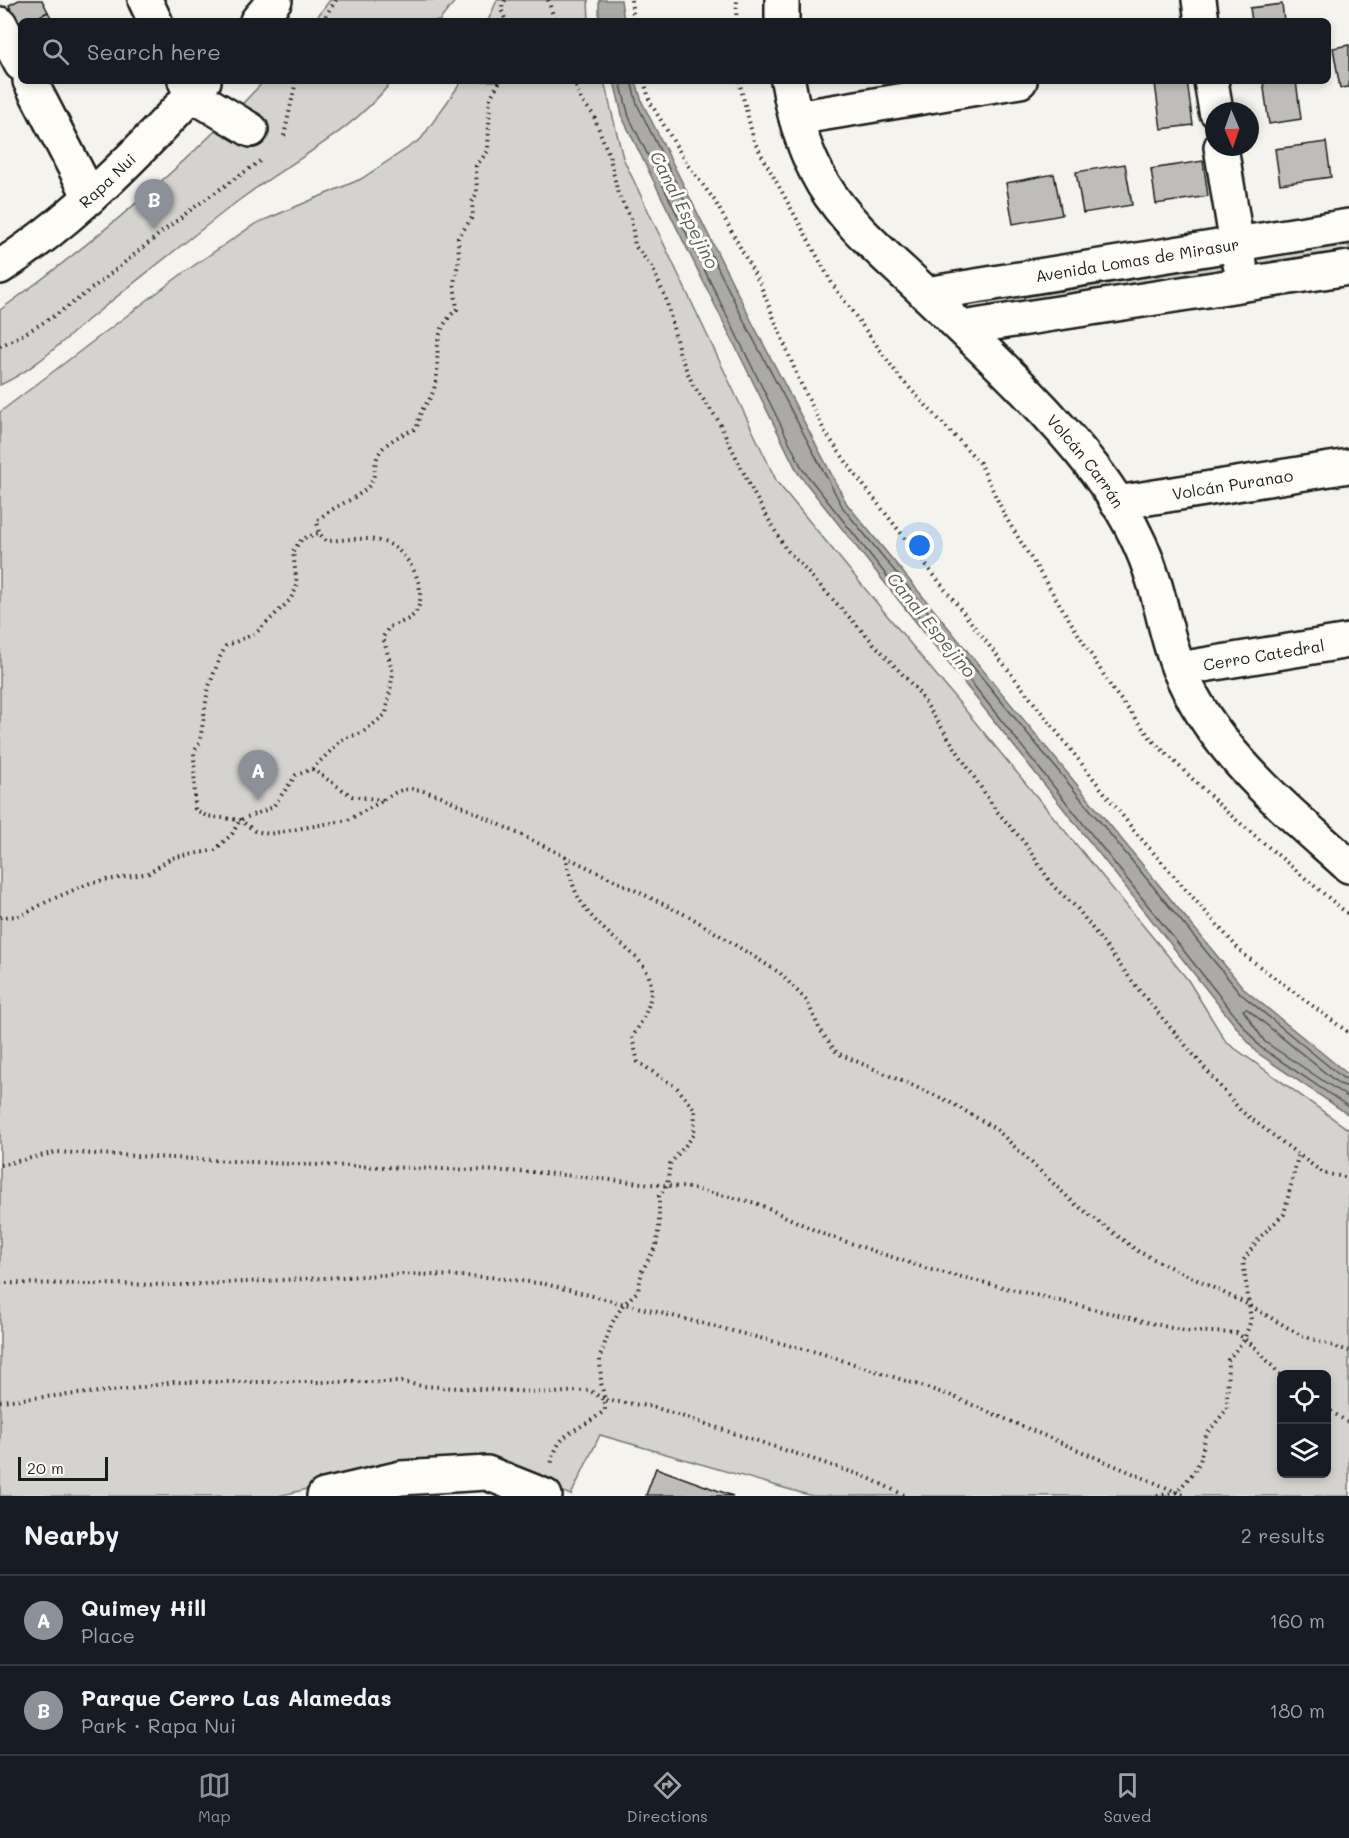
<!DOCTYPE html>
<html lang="en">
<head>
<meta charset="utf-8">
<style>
	:root { --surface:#171b24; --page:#242831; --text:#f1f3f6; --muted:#9ea1a6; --line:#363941; --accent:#8c9099 }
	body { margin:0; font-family:Mali,sans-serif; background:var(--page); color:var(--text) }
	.controls { position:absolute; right:18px; bottom:18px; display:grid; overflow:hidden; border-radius:9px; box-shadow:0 3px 9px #0003 }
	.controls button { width:54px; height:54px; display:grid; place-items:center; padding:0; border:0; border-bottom:2px solid var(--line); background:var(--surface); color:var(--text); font:30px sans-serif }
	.compass { position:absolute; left:1205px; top:102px; width:54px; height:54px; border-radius:50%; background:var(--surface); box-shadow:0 3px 9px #0003; rotate:178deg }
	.scale { position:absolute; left:18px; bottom:15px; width:90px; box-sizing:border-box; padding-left:6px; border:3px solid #1c1c1c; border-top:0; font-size:16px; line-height:21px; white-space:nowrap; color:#1c1c1c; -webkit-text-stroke:4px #fdfcf7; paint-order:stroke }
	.you { position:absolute; left:920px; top:546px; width:21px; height:21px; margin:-15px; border:4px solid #fff; border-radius:50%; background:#1a73e8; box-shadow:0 0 0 9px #1a73e833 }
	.badge { display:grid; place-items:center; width:39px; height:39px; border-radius:50%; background:var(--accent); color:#fff; font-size:20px; font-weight:700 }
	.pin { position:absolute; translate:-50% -50px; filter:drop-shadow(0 2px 3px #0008) }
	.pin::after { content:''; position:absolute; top:32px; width:21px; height:18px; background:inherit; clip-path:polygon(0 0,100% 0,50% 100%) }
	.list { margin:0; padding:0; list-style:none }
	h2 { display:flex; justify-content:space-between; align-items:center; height:78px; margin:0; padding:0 24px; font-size:26px }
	h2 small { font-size:20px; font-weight:400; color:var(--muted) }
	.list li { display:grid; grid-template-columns:39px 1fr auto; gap:18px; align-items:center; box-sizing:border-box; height:90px; padding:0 24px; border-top:2px solid var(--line) }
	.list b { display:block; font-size:22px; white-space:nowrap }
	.list p { margin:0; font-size:20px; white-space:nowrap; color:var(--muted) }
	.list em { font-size:20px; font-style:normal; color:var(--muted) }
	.icon { flex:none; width:33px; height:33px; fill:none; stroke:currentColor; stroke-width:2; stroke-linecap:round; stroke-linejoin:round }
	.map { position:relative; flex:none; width:1349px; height:1496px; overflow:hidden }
	.search { position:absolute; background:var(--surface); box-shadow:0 3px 9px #0003; left:18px; right:18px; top:18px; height:66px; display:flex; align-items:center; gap:15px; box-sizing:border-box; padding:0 21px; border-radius:9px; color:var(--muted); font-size:22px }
	.sheet { height:258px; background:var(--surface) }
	nav { display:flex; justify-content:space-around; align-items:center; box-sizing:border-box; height:84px; border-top:2px solid var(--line); background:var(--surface); font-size:16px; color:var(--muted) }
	nav a { display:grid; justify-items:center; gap:3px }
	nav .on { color:var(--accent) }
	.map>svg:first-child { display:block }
</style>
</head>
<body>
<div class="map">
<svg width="1349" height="1496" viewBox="0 0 1349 1496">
	<rect width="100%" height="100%" fill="#f4f3ee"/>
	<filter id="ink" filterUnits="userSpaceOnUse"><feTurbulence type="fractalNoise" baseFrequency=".0167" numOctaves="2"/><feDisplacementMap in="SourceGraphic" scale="12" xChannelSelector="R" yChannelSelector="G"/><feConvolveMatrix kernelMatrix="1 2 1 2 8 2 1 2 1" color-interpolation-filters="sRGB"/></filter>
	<g filter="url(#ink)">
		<!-- green -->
		<g fill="#d4d3cf" stroke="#787876" stroke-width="1.5" fill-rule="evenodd">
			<polygon points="330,0 456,0 439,21 314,21"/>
			<polygon points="497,0 588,0 589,21 488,21"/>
			<path d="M264,81H392C351,134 291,161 238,201C188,240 137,280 88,320C58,345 35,369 0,385V310C94,242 185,166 264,81Z"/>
			<path d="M462,81H604L623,158L777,482L1188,980L1226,1042L1349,1130V1496H812L600,1435L571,1495L491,1463L401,1467L278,1496H0V412L183,273L255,224L361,179L421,139ZM1282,1374H1326V1474H1282Z"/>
			<polygon points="1349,240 1349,252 991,308 985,298"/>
		</g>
		<!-- water -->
		<g fill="#abaaa6" stroke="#72716f" stroke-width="1.5">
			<polygon points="599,0 621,0 624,21 599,21"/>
			<polygon points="614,81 636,81 642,102 754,326 847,504 1245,990 1349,1075 1349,1115 1256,1052 798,473 623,119"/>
		</g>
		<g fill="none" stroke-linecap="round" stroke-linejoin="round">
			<!-- shore -->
			<g stroke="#555553" stroke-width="1.5">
				<polyline points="620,81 629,117 803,470 1260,1047 1349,1107"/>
				<polyline points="631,81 637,104 748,329 843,508 1241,994 1343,1078 1349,1079"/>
				<polyline points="1349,1087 1339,1084 1247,1009 1243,1010 1265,1042 1349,1098"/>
			</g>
		</g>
		<!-- building -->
		<g fill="#bebdba" stroke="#1c1c1c" stroke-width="1.5">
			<polygon points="19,0 42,0 48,12 30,21 21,21 19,27 9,5"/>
			<polygon points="1282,4 1284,21 1252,21 1250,8"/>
			<polygon points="48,12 53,21 30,21"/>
			<polygon points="1349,45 1349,87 1340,88 1333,48"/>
			<polygon points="1187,81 1193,125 1161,129 1155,83"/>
			<polygon points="1263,81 1296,81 1301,119 1269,124"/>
			<polygon points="1326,142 1331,177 1280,184 1275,149"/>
			<polygon points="1203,161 1208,196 1156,204 1151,169"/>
			<polygon points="1125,164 1132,205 1083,213 1076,172"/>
			<polygon points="1054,174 1062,215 1013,224 1006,183"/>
			<polygon points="656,1468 733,1496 646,1495"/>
		</g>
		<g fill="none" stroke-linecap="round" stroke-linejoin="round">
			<!-- minor casing -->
			<g stroke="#1c1c1c" stroke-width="38">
				<g id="minor">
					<polyline points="145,0 155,21"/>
					<polyline points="782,0 782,21"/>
					<polyline points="1199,0 1202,21"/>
					<polyline points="257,21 275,0"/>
					<polyline points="0,24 21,64"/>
					<polyline points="30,81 90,197"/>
					<polyline points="185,81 191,94 251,130"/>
					<path id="s1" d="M788,81C794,117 804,152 823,184C847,224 886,256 920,288C980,346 1044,404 1095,470C1120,503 1141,539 1153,579C1163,609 1167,640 1179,669C1214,752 1284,807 1349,866"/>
					<polyline points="1211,81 1216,111"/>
					<polyline points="796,118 1020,81"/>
					<polyline points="1221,147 1240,264"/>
					<path id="s2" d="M0,267C77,217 142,149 204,81"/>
					<path id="s3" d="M926,294L1349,226"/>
					<polyline points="962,328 1349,268"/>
					<path id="s4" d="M1117,503L1349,466"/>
					<path id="s5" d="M1179,669L1349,641"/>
					<polyline points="324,1496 401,1478 487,1473 545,1496"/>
				</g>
			</g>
			<!-- path -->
			<g stroke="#1c1c1c" stroke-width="4" stroke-dasharray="1.5 4.5" stroke-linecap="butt">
				<polyline points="505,0 501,9 506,21"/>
				<polyline points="548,0 555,21"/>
				<polyline points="631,0 634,21"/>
				<polyline points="322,21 336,0"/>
				<polyline points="736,21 737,0"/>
				<polyline points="574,81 581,100 593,114 610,158 618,194 631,218 635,246 652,267 666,299 680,355 693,385 718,420 754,494 785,548 917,690 995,809 1024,842 1053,886 1077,908 1138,989 1241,1111 1323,1173 1349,1178"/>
				<polyline points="644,81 650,102 687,164 715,201 760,284 799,380 825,432 857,477 1136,833 1243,954 1349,1033"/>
				<polyline points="739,81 754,141 833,285 901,379 980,463 1006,518 1113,690 1153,741 1228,813 1349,915"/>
				<polyline points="284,136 296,81"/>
				<path d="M0,346C65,316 115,269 171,225C200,202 231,182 260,161"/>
				<polyline points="312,769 352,796 384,800 348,820 269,834 255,831 240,820 206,816 195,809 194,753 200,741 208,689 220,657 226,646 256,633 290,600 297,587 293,551 302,539 319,533"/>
				<path d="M384,800C406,783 416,789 441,796L692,918L780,973L807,1001L820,1030L837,1053L948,1101L996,1129L1075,1204L1139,1252L1249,1305L1302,1336L1349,1351"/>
				<path d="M565,856C569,870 572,887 580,900C612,956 686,958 632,1037L638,1062L677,1088L695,1110L694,1135L670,1164L667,1186L659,1196V1226L656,1246L642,1271L638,1291L623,1305L612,1323L600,1357L601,1383L605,1400L654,1407L864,1476L906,1496"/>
				<path d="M0,917L21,916L48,901L90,883L149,873L171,858L215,850L232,834L240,820L273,807L296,775L312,769L344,738L362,733L386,714L393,673L383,637L389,627C399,623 412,620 417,610C428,589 410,556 391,545C370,535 348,540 326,541L319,533L317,521C332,506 352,502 367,488C377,478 373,469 377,458C382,442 404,434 417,428C420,405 429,405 434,389C444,357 426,338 457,309L454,283L459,259L458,238L473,216L472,202L477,193L476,166L488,151L490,98L500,81"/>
				<polyline points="0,1165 57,1152 291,1164 534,1172 690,1188 756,1203 823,1234 928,1269 1184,1331 1237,1333 1257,1349 1282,1377"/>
				<polyline points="0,1283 185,1285 403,1274 489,1277 545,1284 820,1353 949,1395 1186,1496"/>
				<path d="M0,1401L132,1389L174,1382H402L422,1386L554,1393L589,1390L605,1400V1410C579,1433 559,1427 551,1465"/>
				<polyline points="1326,1408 1349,1423"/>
				<polyline points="1157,1496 1177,1492 1194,1472 1200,1461 1206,1435 1227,1409 1228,1360 1244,1340 1251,1320 1243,1261 1260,1237 1284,1214 1298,1156"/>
			</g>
			<!-- minor -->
			<use href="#minor" stroke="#fdfcf7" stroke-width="33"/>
		</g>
	</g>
	<g text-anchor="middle" stroke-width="6" stroke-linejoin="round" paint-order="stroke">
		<!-- street labels -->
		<g font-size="16" fill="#1c1c1c" stroke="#fdfcf7">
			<text dy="6" stroke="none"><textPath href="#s2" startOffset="138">Rapa Nui</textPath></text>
			<text dy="6" stroke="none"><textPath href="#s3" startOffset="214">Avenida Lomas de Mirasur</textPath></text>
			<text dy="6" stroke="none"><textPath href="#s1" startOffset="492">Volcán Carrán</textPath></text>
			<text dy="6" stroke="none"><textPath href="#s4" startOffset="117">Volcán Puranao</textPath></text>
			<text dy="6" stroke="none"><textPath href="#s5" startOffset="86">Cerro Catedral</textPath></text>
		</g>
		<!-- water labels -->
		<g font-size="18" font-style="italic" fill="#5c5c5a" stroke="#fdfcf7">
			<text transform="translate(684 210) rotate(63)" y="6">Canal Espejino</text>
			<text transform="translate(931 625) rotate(51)" y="6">Canal Espejino</text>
		</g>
	</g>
</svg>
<div class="controls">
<button><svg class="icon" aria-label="locate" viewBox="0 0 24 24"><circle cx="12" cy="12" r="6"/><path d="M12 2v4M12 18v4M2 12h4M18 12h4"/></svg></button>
<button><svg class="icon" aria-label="layers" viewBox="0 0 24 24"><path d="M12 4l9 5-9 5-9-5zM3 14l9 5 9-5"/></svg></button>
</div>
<svg class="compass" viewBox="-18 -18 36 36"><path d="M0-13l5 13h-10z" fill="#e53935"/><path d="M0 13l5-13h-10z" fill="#9ea1a6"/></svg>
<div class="scale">20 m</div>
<div class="you"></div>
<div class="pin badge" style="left:258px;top:800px">A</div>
<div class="pin badge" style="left:154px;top:229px">B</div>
<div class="search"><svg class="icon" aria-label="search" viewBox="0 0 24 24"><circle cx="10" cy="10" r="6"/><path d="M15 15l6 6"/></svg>Search here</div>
</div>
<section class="sheet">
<h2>Nearby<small>2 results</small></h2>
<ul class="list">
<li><span class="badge">A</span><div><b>Quimey Hill</b><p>Place</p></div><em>160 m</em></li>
<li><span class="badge">B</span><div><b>Parque Cerro Las Alamedas</b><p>Park · Rapa Nui</p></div><em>180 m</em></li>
</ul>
</section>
<nav>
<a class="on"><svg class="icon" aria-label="map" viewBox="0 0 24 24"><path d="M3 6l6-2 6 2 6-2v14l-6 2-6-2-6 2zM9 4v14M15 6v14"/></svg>Map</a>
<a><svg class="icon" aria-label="directions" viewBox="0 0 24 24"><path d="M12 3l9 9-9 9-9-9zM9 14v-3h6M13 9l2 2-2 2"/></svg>Directions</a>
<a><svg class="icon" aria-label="saved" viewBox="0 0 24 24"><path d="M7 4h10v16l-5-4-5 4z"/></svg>Saved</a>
</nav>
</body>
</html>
